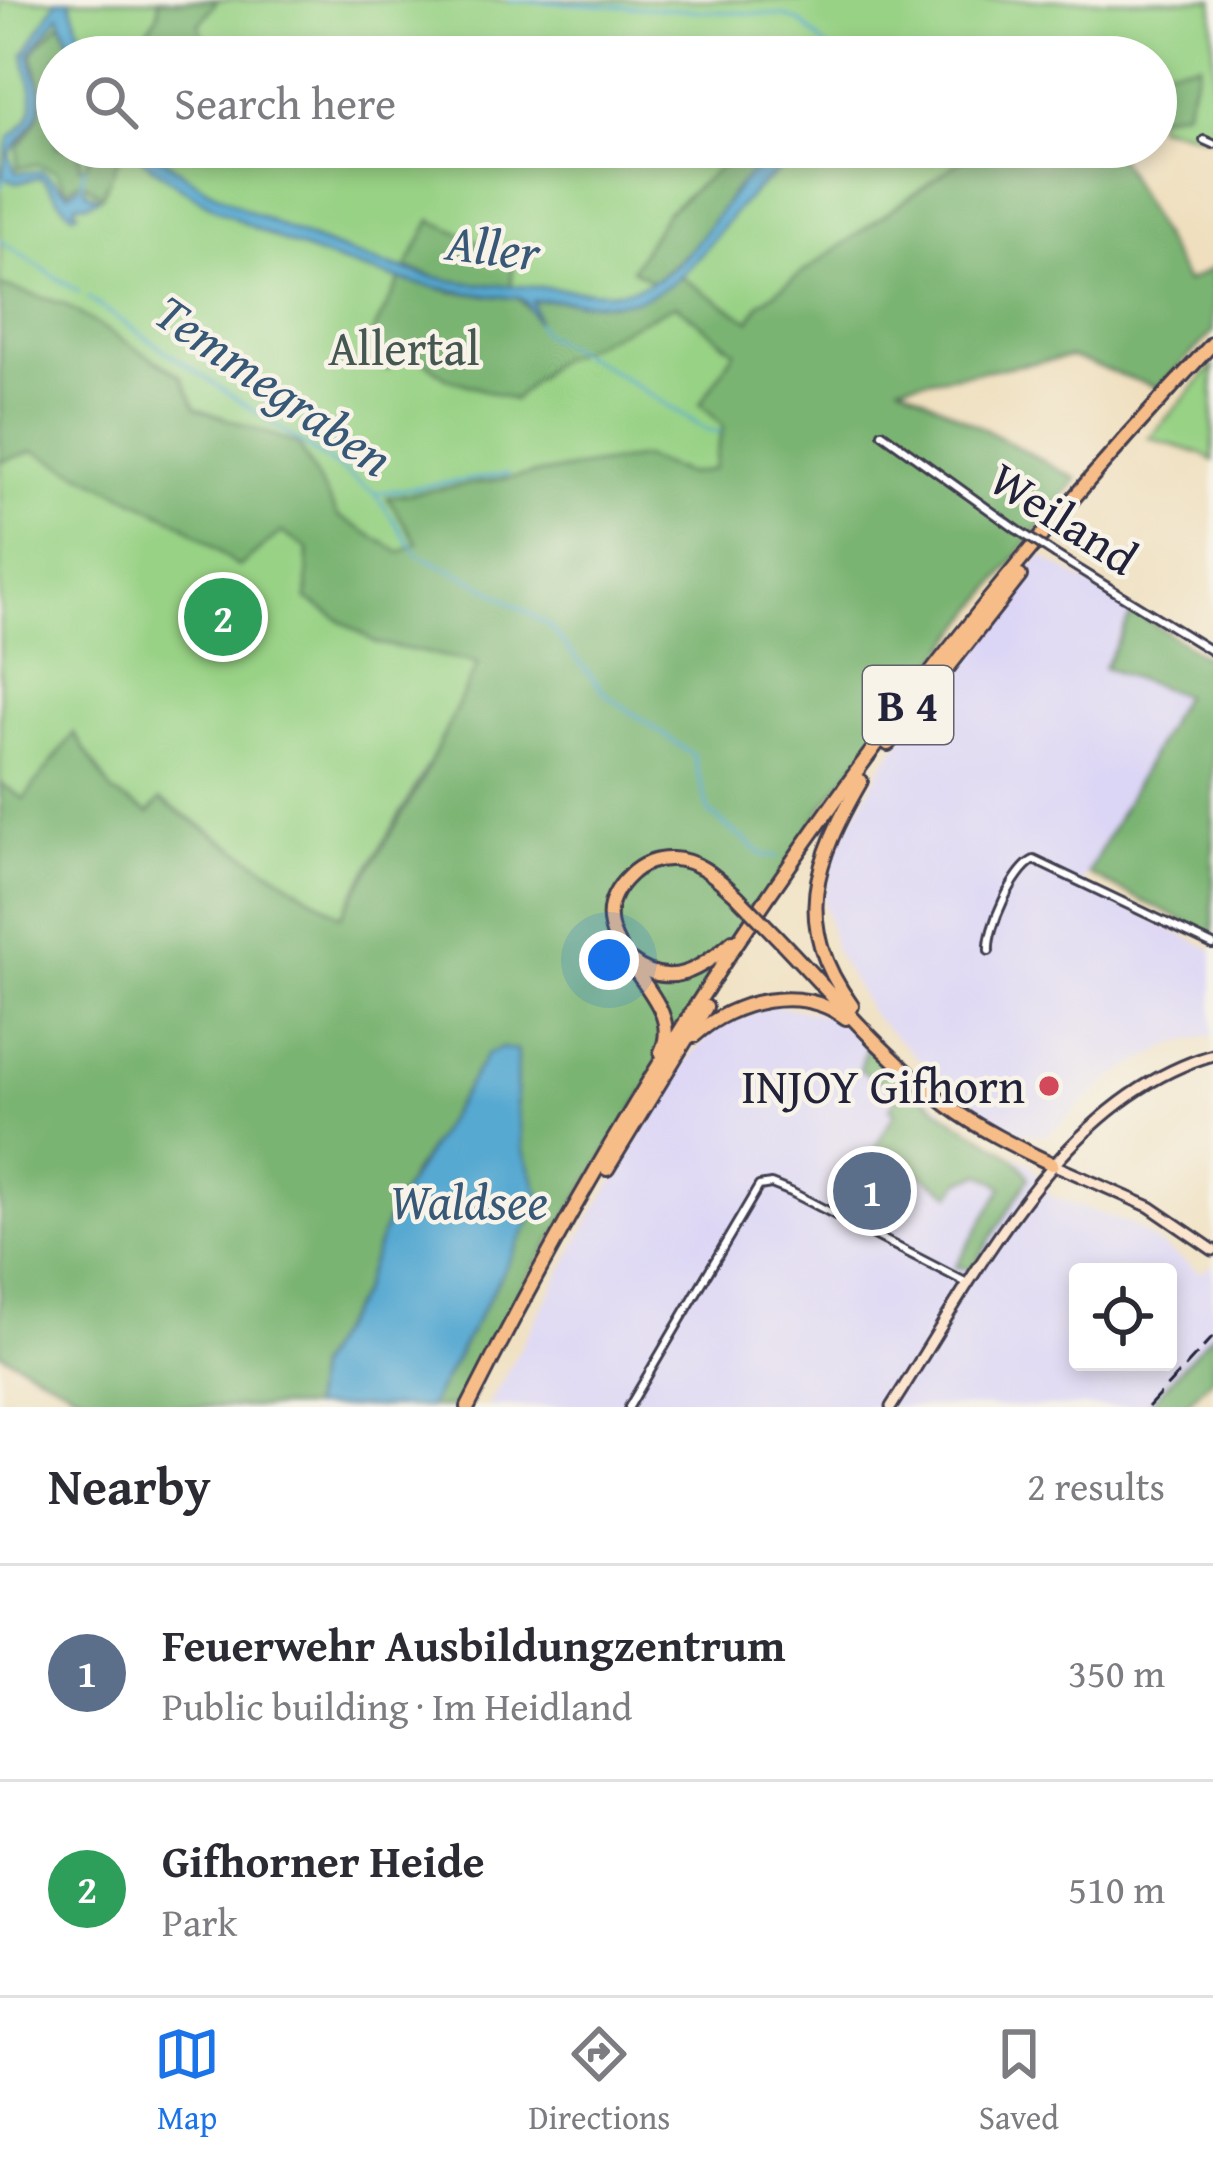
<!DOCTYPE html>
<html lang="en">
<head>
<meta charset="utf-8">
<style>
	:root { --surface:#fff; --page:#f2f2f3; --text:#2b2b33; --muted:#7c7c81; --line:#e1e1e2; --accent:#1a73e8 }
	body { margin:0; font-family:"Gentium Book Plus",serif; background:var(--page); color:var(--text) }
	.controls { position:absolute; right:36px; bottom:36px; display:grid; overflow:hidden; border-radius:12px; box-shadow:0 6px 18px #0003 }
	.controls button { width:108px; height:108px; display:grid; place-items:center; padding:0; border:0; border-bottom:3px solid var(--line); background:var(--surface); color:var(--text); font:60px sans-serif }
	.you { position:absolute; left:609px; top:960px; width:42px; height:42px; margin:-30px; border:9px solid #fff; border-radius:50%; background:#1a73e8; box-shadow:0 0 0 18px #1a73e833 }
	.badge { display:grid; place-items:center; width:78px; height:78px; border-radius:50%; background:var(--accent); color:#fff; font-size:39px; font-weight:700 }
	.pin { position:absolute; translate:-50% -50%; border:6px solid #fff; box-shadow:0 3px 12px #0006 }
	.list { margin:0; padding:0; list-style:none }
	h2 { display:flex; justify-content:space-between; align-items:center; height:156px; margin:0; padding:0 48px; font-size:51px }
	h2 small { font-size:39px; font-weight:400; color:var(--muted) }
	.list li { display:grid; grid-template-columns:78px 1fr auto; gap:36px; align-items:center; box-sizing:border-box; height:216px; padding:0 48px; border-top:3px solid var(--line) }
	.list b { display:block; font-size:45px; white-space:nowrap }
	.list p { margin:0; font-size:39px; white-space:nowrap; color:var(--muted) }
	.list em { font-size:39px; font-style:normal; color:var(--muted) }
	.icon { flex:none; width:66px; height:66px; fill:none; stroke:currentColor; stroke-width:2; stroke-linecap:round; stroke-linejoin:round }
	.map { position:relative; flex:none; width:1213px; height:1407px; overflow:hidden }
	.search { position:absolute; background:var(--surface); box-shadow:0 6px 18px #0003; left:36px; right:36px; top:36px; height:132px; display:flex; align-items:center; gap:30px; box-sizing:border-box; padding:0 42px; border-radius:66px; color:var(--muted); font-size:45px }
	.sheet { height:588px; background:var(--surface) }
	nav { display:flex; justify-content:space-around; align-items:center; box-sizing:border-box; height:168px; border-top:3px solid var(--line); background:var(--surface); font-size:33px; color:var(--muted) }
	nav a { display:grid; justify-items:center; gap:6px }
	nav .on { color:var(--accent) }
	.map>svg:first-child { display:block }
</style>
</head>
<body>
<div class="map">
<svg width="1213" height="1407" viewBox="0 0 1213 1407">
	<rect width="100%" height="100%" fill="#f7f3e8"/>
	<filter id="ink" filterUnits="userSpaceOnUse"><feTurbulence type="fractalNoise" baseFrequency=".00833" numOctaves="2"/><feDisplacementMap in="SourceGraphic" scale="24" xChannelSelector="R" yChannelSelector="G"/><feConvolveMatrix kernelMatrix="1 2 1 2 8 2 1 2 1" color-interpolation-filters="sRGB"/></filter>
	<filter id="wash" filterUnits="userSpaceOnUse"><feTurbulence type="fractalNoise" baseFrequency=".004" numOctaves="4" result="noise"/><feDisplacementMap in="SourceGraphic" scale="48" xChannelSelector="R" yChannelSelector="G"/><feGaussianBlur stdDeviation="2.7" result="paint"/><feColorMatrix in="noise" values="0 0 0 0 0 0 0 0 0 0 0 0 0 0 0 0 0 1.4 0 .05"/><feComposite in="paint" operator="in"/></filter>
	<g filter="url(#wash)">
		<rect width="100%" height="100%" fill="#efdfbe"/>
		<!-- built -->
		<g fill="#dcd6f6" fill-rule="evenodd">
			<polygon points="1041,555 1204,656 1081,885 1213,950 1213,1035 1173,1044 1118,1074 1046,1136 1008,1130 954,1092 874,1017 836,953 823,899 838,846 884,762"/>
			<path d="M772,1005L832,1016L975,1136L1030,1163L1050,1196L1129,1223L1201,1273L1213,1264V1331L1144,1407H488L594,1212L688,1058L721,1026ZM1078,1272H1168V1362H1078Z"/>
		</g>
		<!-- green -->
		<g fill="#98d285" stroke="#5d7a60" stroke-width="3">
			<polygon points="0,0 1213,0 1213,137 1156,126 1156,57 57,57 57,147 993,147 731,480 496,648 341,916 161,800 149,814 24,799 0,783"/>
			<polygon points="1213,366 1213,461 1202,454 1149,438"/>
		</g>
		<!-- forest -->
		<g fill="#7ab472" stroke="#4e6b56" stroke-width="3">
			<polygon points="159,0 218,0 199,24 211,57 157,57 142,38 158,14"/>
			<path d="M61,22L76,57H57V147H81L80,167L86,165L94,147H124L102,196L81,180L67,190L56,171L37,164L18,168V147C49,112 44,95 32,53Z"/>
			<polygon points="1200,63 1185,110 1156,116 1156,69"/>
			<path d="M980,147H1113L1186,282L1213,268V332L1158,388L1071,357L900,384L1077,479L824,805L508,1310L461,1407H429L533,1216C537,1181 531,1181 523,1150C514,1117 516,1084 517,1052L479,1067L448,1123L412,1173L360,1294L315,1368L311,1407H103L0,1353V783L24,799L74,733L113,793L149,813L160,800L341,916L420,784L478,663L376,643L307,599L308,549L281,532L239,567L183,524L34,451L0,462V285L64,304L181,376L196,408L298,444L338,516L400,552L417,543L387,497L643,457L688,474L713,469L723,426L700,404L735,351L676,305L552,363L514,400L446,378L405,346L388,369L361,356L401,278L452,292L518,298L536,317L533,301C597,296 619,321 678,275L750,321L760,303Z"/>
			<polygon points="740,150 755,172 734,190 700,242 653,282 632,269 666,213"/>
			<polygon points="431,220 514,258 511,287 450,281 406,268"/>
			<polygon points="1133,611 1213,662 1213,935 1088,874 1183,695 1104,668"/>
			<path d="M867,1044C891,1065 914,1089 939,1109C965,1130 1018,1150 1029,1178L972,1269L955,1267L1003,1187L982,1174L961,1181L952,1194L897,1160L889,1173L871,1155L895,1112L890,1108L899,1092L860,1070Z"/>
			<polygon points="1213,1332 1213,1377 1184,1407 1147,1407"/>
		</g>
		<!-- water -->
		<g fill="#56a9d1" stroke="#3c6686" stroke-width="3">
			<path d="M57,0H70L88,57H76L59,15L30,53C31,67 39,79 41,93C45,118 19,137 9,155L16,173L42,171L69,193L82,184L89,194L99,198L87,204L77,203L74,208L79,212L73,214C59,205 54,188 40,177L18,183L2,176L9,138C46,110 30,94 24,54Z"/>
			<path d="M128,147H149C217,208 359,263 449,280C482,287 516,285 549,288C586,291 624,299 657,279C710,248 733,163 794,147C802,145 813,147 821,147C792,161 767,177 745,201C711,236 687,288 636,300C600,308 569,298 533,301L537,323L526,302L519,298C390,290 225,234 128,147Z"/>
			<polygon points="502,1048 517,1051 516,1105 523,1149 540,1195 534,1215 429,1407 311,1407 315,1368 360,1294 390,1213 487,1054"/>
		</g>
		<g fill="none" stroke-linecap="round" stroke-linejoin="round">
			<!-- stream -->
			<g stroke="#56a9d1" stroke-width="3">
				<polyline points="509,0 782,15 801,22 836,57"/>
				<polyline points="82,186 84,166"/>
				<polyline points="0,189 7,175"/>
				<polyline points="0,241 79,292"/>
				<polyline points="88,298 375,493 417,554 482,585 548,625 607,695 693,755 709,812 763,855 778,857"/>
				<polyline points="537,323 544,335 606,367 707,430 720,432"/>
				<polyline points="377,493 508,474"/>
			</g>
		</g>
	</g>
	<g filter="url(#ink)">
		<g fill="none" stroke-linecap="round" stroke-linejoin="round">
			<!-- street casing -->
			<g stroke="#413e4f" stroke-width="12">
				<g id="street">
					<polyline points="1204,140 1213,144"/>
					<polyline points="882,433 1016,529"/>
					<polyline points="1056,555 1213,652"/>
					<path d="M989,951C987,929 1014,869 1034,860L1213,945"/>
					<polyline points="629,1407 759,1186 771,1184 791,1192 967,1283"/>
				</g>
			</g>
			<!-- secondary casing -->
			<g stroke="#413e4f" stroke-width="15">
				<g id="secondary">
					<polyline points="1052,1164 1150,1207 1213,1250"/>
					<path d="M891,1407C973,1281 1059,1099 1213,1055"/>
				</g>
			</g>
			<!-- highway casing -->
			<g stroke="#413e4f" stroke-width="18">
				<g id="highway">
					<polyline points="888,744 1020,576"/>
					<path d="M775,935C830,992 883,1057 947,1105C979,1129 1016,1147 1052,1164"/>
					<path d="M631,961C670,991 701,969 733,941"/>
					<path d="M852,1006C791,922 815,861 861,781"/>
					<path d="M694,1036C733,1000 801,984 846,1018"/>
					<path d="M661,1052C692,991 561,940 630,875C641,864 657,858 673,859C700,860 718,879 737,896"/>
					<polyline points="607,1169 706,1007"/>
					<path d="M468,1407C662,1019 916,658 1213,343"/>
				</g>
			</g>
			<!-- street -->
			<use href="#street" stroke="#fff" stroke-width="6"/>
			<!-- secondary -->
			<use href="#secondary" stroke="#fce5cf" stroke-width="9"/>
			<!-- highway -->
			<use href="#highway" stroke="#f7bd88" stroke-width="12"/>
			<!-- rail -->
			<polyline stroke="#22223b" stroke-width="3" stroke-dasharray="18 9" stroke-linecap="butt" points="1148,1407 1213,1337"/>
			<!-- street-bridge casing -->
			<g stroke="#413e4f" stroke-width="12" stroke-linecap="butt">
				<polyline id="street-bridge" points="1016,529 1056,555"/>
			</g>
			<!-- highway-bridge casing -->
			<g stroke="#413e4f" stroke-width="18" stroke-linecap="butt">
				<polyline id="highway-bridge" points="737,896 775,935"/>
			</g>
			<!-- street-bridge -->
			<use href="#street-bridge" stroke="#fff" stroke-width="6"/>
			<!-- highway-bridge -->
			<use href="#highway-bridge" stroke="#f7bd88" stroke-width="12"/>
		</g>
	</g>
	<!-- markers -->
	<circle fill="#d1495b" stroke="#f7f3e8" stroke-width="4.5" cx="1049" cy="1086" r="12"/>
	<g text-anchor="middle" stroke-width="9" stroke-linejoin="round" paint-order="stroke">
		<!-- shield labels -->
		<rect fill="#f7f3e8" stroke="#62616f" stroke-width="3" x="863" y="666" width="90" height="78" rx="9"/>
		<g font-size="45" font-weight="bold" fill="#22223b">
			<text x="908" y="721">B 4</text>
		</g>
		<!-- park labels -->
		<g font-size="48" fill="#455751" stroke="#f7f3e8">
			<text x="404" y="365">Allertal</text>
		</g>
		<!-- street labels -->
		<g font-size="48" fill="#22223b" stroke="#f7f3e8">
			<text transform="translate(1064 518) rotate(33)" y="17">Weiland</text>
		</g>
		<!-- poi labels -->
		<g font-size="48" fill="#22223b" stroke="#f7f3e8" text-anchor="end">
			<text x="1025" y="1103">INJOY Gifhorn</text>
		</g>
		<!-- water labels -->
		<g font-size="51" font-style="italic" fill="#375877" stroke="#f7f3e8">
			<text transform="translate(493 247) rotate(7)" y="18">Aller</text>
			<text transform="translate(274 385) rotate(35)" y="18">Temmegraben</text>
			<text x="469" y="1219">Waldsee</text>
		</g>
	</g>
</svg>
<div class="controls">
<button><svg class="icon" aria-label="locate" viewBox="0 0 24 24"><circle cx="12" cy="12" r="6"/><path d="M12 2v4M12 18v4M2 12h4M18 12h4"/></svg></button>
</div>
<div class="you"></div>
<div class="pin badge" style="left:872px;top:1191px;background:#5c6f8a">1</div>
<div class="pin badge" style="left:223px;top:617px;background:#2e9e5b">2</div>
<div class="search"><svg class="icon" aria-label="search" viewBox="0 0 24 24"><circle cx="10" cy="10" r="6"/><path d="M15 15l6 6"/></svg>Search here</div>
</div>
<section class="sheet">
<h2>Nearby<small>2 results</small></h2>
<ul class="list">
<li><span class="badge" style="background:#5c6f8a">1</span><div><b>Feuerwehr Ausbildungzentrum</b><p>Public building · Im Heidland</p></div><em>350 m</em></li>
<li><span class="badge" style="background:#2e9e5b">2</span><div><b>Gifhorner Heide</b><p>Park</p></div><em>510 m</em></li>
</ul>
</section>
<nav>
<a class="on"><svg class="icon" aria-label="map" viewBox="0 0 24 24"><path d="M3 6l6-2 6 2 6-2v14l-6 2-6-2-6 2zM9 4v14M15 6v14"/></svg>Map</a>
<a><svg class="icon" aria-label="directions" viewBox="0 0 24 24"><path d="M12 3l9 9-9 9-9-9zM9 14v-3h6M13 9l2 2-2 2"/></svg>Directions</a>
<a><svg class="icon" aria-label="saved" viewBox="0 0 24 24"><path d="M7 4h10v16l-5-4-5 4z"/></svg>Saved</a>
</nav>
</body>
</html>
